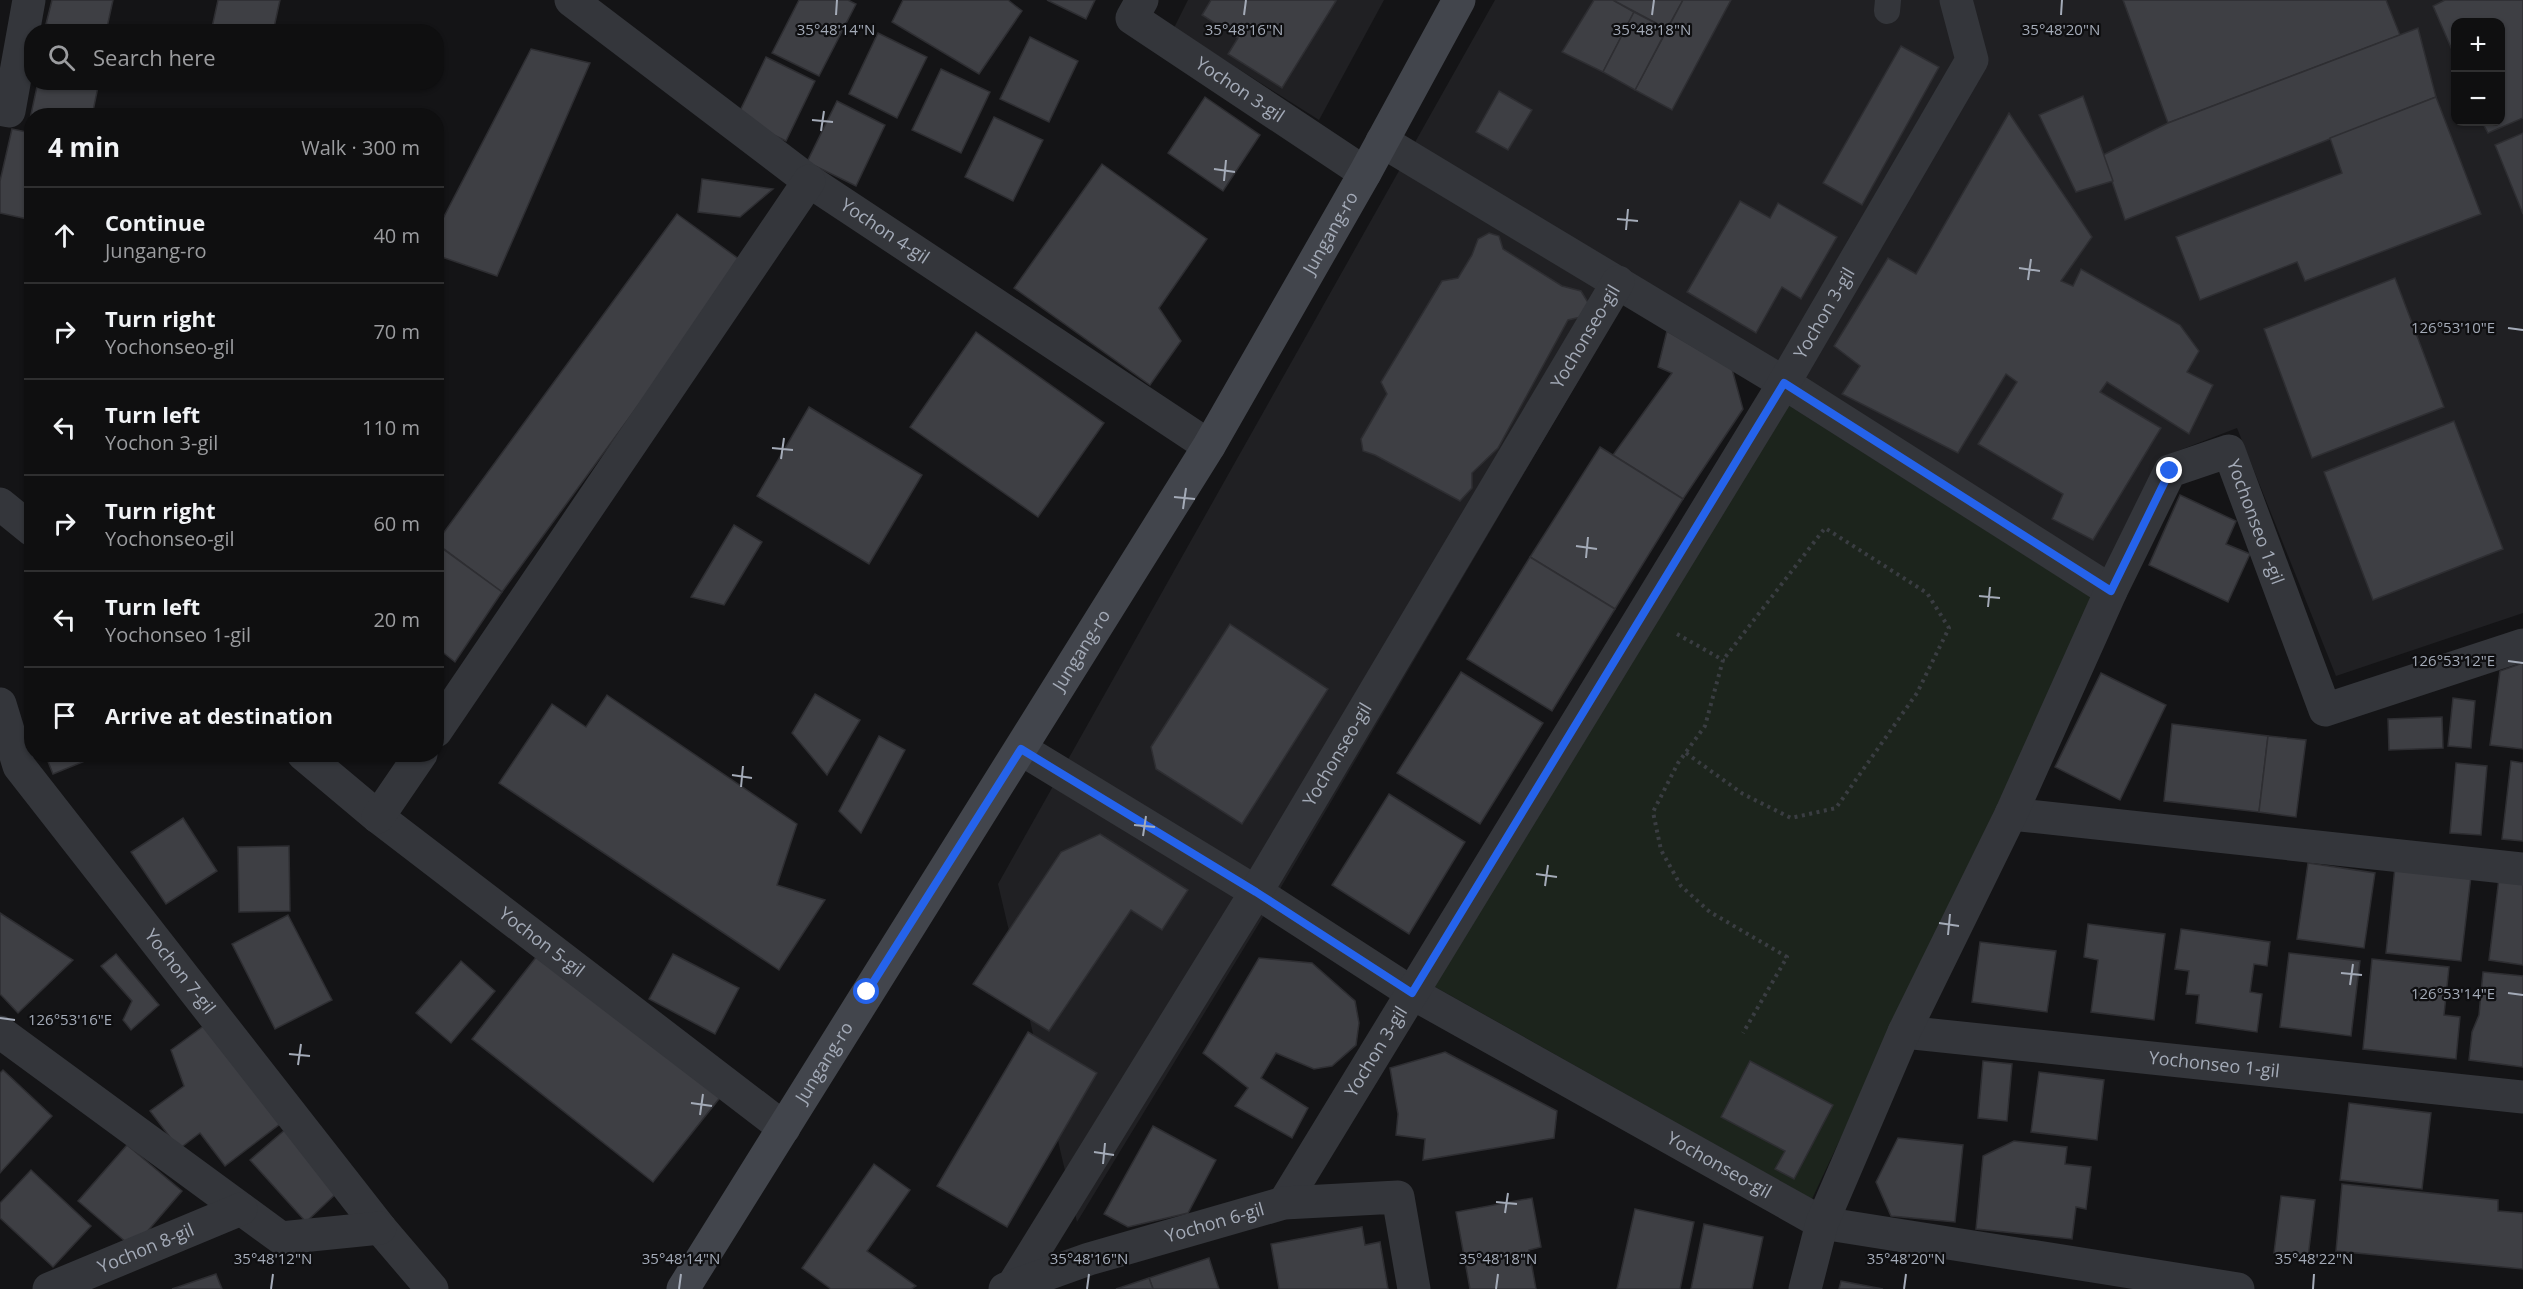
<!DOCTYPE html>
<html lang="en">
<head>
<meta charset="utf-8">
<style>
	:root { --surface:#0f0f10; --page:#181819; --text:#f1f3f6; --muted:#9b9c9f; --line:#2f2f30 }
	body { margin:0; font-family:"Open Sans",sans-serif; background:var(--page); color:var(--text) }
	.controls { position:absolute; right:18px; top:18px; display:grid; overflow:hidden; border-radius:12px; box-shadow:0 2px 4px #0004 }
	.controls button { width:54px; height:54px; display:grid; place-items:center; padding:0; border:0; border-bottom:2px solid var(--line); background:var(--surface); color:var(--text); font:30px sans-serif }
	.stop { position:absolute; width:18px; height:18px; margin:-14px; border:4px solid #2563eb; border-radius:50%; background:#fff }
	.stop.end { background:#2563eb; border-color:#fff; box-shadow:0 2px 6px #0008 }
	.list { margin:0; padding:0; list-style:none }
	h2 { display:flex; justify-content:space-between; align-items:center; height:78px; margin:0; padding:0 24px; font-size:26px }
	h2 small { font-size:20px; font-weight:400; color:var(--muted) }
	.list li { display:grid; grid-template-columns:39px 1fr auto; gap:18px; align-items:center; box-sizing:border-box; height:96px; padding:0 24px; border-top:2px solid var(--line) }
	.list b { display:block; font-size:22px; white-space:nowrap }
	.list p { margin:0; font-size:20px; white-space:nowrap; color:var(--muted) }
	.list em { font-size:20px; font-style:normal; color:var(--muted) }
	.icon { flex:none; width:33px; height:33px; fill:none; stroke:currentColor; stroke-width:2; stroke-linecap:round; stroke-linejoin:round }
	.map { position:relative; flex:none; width:2523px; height:1289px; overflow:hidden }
	.search { position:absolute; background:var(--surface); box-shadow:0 2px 4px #0004; left:24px; top:24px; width:420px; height:66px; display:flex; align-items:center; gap:15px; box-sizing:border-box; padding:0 21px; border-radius:24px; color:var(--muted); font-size:22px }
	.panel { position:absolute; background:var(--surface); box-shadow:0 2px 4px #0004; left:24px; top:108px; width:420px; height:654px; border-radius:24px }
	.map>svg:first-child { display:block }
</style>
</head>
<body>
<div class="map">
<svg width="2523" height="1289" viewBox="0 0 2523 1289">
	<rect width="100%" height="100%" fill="#141416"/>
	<!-- built -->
	<g fill="#202023" fill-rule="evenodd">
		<polygon points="1188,0 1384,0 1319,120 1174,28"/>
		<path d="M1495,0H2523V613L2336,676L2237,428L2162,457L2094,599L1625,301L1277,894L1077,1222L998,884ZM2456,22H2500V122H2456Z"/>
	</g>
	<!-- green -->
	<polygon fill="#1c241c" points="1785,403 2094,599 1812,1199 1430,984"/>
	<!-- building -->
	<g fill="#3e3f44" stroke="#2e2e32" stroke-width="1.5">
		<polygon points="52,0 113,0 106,32 80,32 46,24"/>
		<polygon points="218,0 280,0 273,32 211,32"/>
		<polygon points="799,0 848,0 856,4 819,76 772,53"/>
		<polygon points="903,0 1008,0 1022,11 979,74 892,22"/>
		<polygon points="1047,0 1095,0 1086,19"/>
		<polygon points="1211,0 1333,0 1336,1 1282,88 1228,54 1238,38 1202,15"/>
		<polygon points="1594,0 1613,0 1634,12 1603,72 1562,52"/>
		<polygon points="1613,0 1683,0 1667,29"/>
		<polygon points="1683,0 1731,0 1672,110 1635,90"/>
		<polygon points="2123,0 2386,0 2400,35 2168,123"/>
		<polygon points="2445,0 2523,0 2523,118 2488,133 2482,122 2500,122 2500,22 2456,22 2456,59 2433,6"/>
		<polygon points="1634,12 1667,29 1635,90 1603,72"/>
		<polygon points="2418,28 2436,97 2125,220 2103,155 2168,123"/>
		<polygon points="878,33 927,57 897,118 849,94"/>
		<polygon points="1030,37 1078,61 1049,122 1000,99"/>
		<polygon points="1901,46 1939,67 1862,205 1823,183"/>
		<polygon points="531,49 590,63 497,276 436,255 436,232"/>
		<polygon points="766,57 815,81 786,141 737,117"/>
		<polygon points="941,69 990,92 961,153 912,130"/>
		<polygon points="38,82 99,82 92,116 32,116 32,120 30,119"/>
		<polygon points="1499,91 1532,110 1508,150 1476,132"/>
		<polygon points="2083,96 2113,181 2076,192 2039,115"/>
		<polygon points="1205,97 1260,135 1223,191 1168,153"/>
		<polygon points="2436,97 2481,214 2305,281 2297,262 2200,300 2176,237 2342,173 2330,138"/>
		<polygon points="837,101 885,125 856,186 807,162"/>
		<polygon points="2009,113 2092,237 2061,281 2073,286 2081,269 2180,325 2199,351 2187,372 2213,385 2189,434 2107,382 2100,392 2161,428 2093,540 2052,519 2063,494 1978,444 2017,382 2006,374 1958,453 1842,394 1860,366 1834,346 1888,258 1916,274"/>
		<polygon points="994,117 1043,140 1013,201 965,177"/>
		<polygon points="12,129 32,133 32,220 0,213 0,181"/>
		<polygon points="2523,133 2523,214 2495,145"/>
		<polygon points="1102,164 1207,239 1159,308 1181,341 1150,385 1014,288"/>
		<polygon points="702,179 773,189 740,217 698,212"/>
		<polygon points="1740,201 1770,218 1778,203 1837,237 1801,299 1782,287 1756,333 1687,292"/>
		<polygon points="677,214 743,262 502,592 436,543"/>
		<polygon points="1489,233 1499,236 1503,249 1562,286 1581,291 1589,304 1581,317 1568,320 1498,448 1472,473 1472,488 1460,501 1375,455 1363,451 1361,439 1387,394 1381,382 1442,281 1458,278 1472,255 1478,239"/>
		<polygon points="2395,278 2444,407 2312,458 2264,329"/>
		<polygon points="1667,331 1732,369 1743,409 1683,499 1613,455 1672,373 1658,367"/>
		<polygon points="976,332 1104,423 1038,517 910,427"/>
		<polygon points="809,407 922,475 869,564 757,496"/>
		<polygon points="2454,421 2503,549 2373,600 2324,472"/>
		<polygon points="1600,447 1683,499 1615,609 1530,557"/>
		<polygon points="2180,495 2236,521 2226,544 2250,554 2228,602 2149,565"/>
		<polygon points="734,525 762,542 724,605 691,597"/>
		<polygon points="436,544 502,592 455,662 436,647"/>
		<polygon points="1530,557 1615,609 1552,711 1467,659"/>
		<polygon points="1230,624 1328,689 1242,824 1156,769 1151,747"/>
		<polygon points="2523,663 2523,749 2490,745 2500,671"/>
		<polygon points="1461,672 1543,723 1480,824 1397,773"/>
		<polygon points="2101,673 2166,705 2120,800 2055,767"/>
		<polygon points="815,694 860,720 827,775 792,733"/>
		<polygon points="607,695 797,824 777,885 825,900 779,970 499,783 552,704 586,727"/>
		<polygon points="2453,698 2475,701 2471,748 2448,746"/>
		<polygon points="2442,717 2443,748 2389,750 2388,719"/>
		<polygon points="2172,724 2268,736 2259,812 2164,801"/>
		<polygon points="879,736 905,750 861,833 839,811"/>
		<polygon points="2268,736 2306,740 2296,817 2259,812"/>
		<polygon points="45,754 102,754 53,774"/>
		<polygon points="2511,761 2523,763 2523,841 2502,839"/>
		<polygon points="2456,763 2487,766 2481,835 2450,833"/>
		<polygon points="1389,794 1465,842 1409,934 1332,885"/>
		<polygon points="183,818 217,871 166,904 131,852"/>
		<polygon points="1100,834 1188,890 1162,930 1131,910 1049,1031 973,984 1061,852"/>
		<polygon points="289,846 290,911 239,912 238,847"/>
		<polygon points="2308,863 2375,873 2364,948 2297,939"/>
		<polygon points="2395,867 2471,876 2461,961 2386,953"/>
		<polygon points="2499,878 2523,881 2523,965 2489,960"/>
		<polygon points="0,913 73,960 18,1013 0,994"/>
		<polygon points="288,915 332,1000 275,1029 232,944"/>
		<polygon points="2088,924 2165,934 2154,1020 2091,1012 2098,960 2084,957"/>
		<polygon points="2181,929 2270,942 2267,966 2254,964 2250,992 2262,994 2257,1032 2196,1023 2199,995 2186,994 2189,971 2175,969"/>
		<polygon points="1980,942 2056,951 2047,1012 1972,1002"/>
		<polygon points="541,951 722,1095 653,1182 472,1039"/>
		<polygon points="2289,953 2360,961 2351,1036 2280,1027"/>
		<polygon points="116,954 159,1005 131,1030 123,1020 132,1001 101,966"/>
		<polygon points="673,954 739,988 715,1034 649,999"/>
		<polygon points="1259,958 1312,963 1355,1001 1359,1023 1356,1045 1332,1066 1314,1069 1276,1053 1261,1078 1308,1108 1292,1138 1235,1106 1248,1088 1203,1053"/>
		<polygon points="2372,959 2449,967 2444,1015 2460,1017 2456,1059 2363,1049"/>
		<polygon points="461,961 495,991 451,1043 416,1013"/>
		<polygon points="2483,972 2523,976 2523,1067 2469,1060 2472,1032 2479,1015"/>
		<polygon points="205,1025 280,1124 225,1166 200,1133 179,1149 150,1111 184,1086 171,1050"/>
		<polygon points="1028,1032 1097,1073 1007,1227 937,1186"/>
		<polygon points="1445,1052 1557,1111 1554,1138 1423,1160 1425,1139 1396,1135 1398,1114 1390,1068"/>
		<polygon points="1750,1061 1833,1105 1794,1179 1775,1169 1785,1151 1721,1117"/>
		<polygon points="1983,1061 2012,1064 2007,1121 1978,1118"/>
		<polygon points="3,1070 52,1116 0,1173 0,1073"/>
		<polygon points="2039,1072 2104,1080 2097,1140 2031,1132"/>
		<polygon points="2349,1103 2431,1113 2422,1189 2340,1180"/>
		<polygon points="1153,1126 1216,1160 1188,1213 1128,1227 1104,1214"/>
		<polygon points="287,1128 341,1189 306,1222 250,1160"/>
		<polygon points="1898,1138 1963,1145 1955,1222 1891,1216 1876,1182"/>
		<polygon points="2014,1141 2067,1147 2065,1164 2091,1167 2086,1209 2076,1207 2072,1239 1976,1229 1983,1156"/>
		<polygon points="127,1145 182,1191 133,1248 78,1201"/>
		<polygon points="874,1164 910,1190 867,1251 916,1286 911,1289 831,1289 802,1268"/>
		<polygon points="31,1170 91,1226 53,1267 0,1218 0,1203"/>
		<polygon points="2342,1184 2498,1200 2498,1211 2523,1213 2523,1269 2336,1251"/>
		<polygon points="2281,1196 2315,1200 2308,1257 2274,1253"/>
		<polygon points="1532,1198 1541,1247 1529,1250 1536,1289 1470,1289 1456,1212"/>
		<polygon points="1635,1209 1694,1222 1680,1289 1617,1289"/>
		<polygon points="1704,1224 1763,1237 1752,1289 1691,1289"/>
		<polygon points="1362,1227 1365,1245 1380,1242 1388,1289 1279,1289 1271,1244"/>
		<polygon points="1209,1258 1219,1289 1153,1289 1149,1278"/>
		<polygon points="216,1274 222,1289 172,1289"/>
		<polygon points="1149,1278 1153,1289 1116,1289"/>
		<polygon points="1841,1281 1883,1289 1839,1289"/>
	</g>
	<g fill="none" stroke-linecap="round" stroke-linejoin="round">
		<!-- path -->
		<g stroke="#3a3d42" stroke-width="4" stroke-dasharray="3 4.5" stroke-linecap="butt">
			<polyline points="1677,634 1723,660 1705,726 1678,763 1653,812 1661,850 1681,886 1710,912 1787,957 1743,1033"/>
			<polyline points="1686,753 1743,794 1791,818 1836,808 1917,693 1949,628 1927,593 1825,528 1723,660"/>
		</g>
		<!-- lane -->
		<polyline stroke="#34363b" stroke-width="26" points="1887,11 1888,0"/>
		<!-- street -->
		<g stroke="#34363b" stroke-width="33">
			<path id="s1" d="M571,0L809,181L1209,446"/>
			<path id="s2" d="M1142,0L1132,18L1365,173"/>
			<polyline points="0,109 9,111 29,0"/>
			<polyline points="1382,141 1784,383 2111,591"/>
			<polyline points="0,504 32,530"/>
			<path id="s3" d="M0,704L19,766L380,1228L432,1289"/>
			<polyline points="436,731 809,181"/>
			<path id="s4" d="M1021,749L1256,892L1412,993L1822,1223L2238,1289"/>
			<path id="s5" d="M303,754L378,817L784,1128"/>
			<polyline points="2011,814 2523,869"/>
			<polyline points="378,817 421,754"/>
			<polyline points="0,1032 281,1238 380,1228"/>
			<path id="s6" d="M1904,1032L2523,1097"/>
			<path id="s7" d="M1284,1203L1784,383L1972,60L1956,0"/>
			<path id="s8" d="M1012,1287L1256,892L1618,282"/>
			<path id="s9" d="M49,1289L241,1209"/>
			<path id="s10" d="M1005,1289L1089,1259L1284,1203L1398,1197L1414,1289"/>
			<path id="s11" d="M1805,1289L1822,1223L1904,1032L2011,814L2111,591L2170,471L2229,451L2325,710L2523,645"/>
		</g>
		<!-- secondary -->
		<path stroke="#42454c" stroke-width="33" id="s12" d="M683,1289L1209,446L1365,173L1459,0"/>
	</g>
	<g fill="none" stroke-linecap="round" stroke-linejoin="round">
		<!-- route -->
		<polyline stroke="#2563eb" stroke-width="8" points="867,992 1021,749 1256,892 1412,993 1784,383 2111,591 2170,471"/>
	</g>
	<!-- ticks -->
	<path fill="none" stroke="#a4abb8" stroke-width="2" d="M836,15L837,0M1244,15L1246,0M1652,15L1654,0M2061,15L2062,0M812,120L833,122M821,131L824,111M1214,169L1235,172M1224,181L1226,160M1617,219L1638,221M1626,230L1628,209M2019,268L2040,271M2028,280L2031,259M2508,328L2523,330M772,448L793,450M781,459L784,438M1174,497L1195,499M1183,509L1186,488M1576,546L1597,549M1586,558L1588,537M1979,596L2000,598M1988,607L1990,587M2508,661L2523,663M732,775L752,778M741,787L743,766M1134,825L1155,827M1143,836L1146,816M1536,874L1557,877M1545,886L1548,865M1939,923L1959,926M1948,935L1950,914M2341,973L2362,975M2350,985L2353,964M2508,993L2523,995M0,1018L15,1020M289,1054L310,1056M298,1065L301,1044M691,1103L712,1106M700,1115L703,1094M1094,1152L1114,1155M1103,1164L1105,1143M1496,1202L1517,1204M1505,1213L1508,1193M271,1289L273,1274M679,1289L681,1274M1087,1289L1089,1274M1496,1289L1498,1274M1904,1289L1906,1274M2313,1289L2314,1274"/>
	<g text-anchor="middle" stroke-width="4.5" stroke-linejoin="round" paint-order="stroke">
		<!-- street labels -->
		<g font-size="18" fill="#a4abb8" stroke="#0f0f11">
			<text dy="6" stroke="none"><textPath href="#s2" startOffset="150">Yochon 3-gil</textPath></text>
			<text dy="6" stroke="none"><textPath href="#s1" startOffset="390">Yochon 4-gil</textPath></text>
			<text dy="6" stroke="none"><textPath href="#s12" startOffset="1239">Jungang-ro</textPath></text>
			<text dy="6" stroke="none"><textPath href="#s7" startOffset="1041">Yochon 3-gil</textPath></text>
			<text dy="6" stroke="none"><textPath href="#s8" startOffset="1110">Yochonseo-gil</textPath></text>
			<text dy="6" stroke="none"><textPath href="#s11" startOffset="1035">Yochonseo 1-gil</textPath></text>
			<text dy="6" stroke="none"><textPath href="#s12" startOffset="753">Jungang-ro</textPath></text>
			<text dy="6" stroke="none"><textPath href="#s8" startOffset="624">Yochonseo-gil</textPath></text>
			<text dy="6" stroke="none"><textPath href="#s5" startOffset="304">Yochon 5-gil</textPath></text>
			<text dy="6" stroke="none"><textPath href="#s3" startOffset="326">Yochon 7-gil</textPath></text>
			<text dy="6" stroke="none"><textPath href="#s7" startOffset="177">Yochon 3-gil</textPath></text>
			<text dy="6" stroke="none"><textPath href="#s12" startOffset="267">Jungang-ro</textPath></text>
			<text dy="6" stroke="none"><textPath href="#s6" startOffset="312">Yochonseo 1-gil</textPath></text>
			<text dy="6" stroke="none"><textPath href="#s4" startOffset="813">Yochonseo-gil</textPath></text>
			<text dy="6" stroke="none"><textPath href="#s10" startOffset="220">Yochon 6-gil</textPath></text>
			<text dy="6" stroke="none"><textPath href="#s9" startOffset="105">Yochon 8-gil</textPath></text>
		</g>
	</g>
	<g font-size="15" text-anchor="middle" fill="#a4abb8" stroke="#0f0f11" stroke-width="4.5" stroke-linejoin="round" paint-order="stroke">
		<text x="836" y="35">35°48'14"N</text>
		<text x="1244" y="35">35°48'16"N</text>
		<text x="1652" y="35">35°48'18"N</text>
		<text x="2061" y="35">35°48'20"N</text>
		<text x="2453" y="333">126°53'10"E</text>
		<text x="2453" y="666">126°53'12"E</text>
		<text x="2453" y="999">126°53'14"E</text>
		<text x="70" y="1025">126°53'16"E</text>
		<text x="273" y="1264">35°48'12"N</text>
		<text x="681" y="1264">35°48'14"N</text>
		<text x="1089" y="1264">35°48'16"N</text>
		<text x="1498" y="1264">35°48'18"N</text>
		<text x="1906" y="1264">35°48'20"N</text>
		<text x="2314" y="1264">35°48'22"N</text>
	</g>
</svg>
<div class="controls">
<button>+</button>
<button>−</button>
</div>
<div class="stop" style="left:867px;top:992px"></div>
<div class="stop end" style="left:2170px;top:471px"></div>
<div class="search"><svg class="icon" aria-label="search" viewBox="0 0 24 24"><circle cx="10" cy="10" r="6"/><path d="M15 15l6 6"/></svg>Search here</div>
<section class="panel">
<h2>4 min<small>Walk · 300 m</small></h2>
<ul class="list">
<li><svg class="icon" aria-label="ahead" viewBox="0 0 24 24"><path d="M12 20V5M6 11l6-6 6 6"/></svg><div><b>Continue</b><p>Jungang-ro</p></div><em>40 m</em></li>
<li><svg class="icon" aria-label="right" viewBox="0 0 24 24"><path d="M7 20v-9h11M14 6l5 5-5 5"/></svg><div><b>Turn right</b><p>Yochonseo-gil</p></div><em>70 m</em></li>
<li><svg class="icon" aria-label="left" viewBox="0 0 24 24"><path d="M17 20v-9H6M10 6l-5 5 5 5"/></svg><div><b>Turn left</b><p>Yochon 3-gil</p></div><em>110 m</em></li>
<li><svg class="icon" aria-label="right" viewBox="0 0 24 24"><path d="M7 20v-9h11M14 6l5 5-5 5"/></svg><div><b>Turn right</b><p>Yochonseo-gil</p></div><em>60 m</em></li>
<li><svg class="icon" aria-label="left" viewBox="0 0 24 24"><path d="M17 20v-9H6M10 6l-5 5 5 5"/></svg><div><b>Turn left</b><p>Yochonseo 1-gil</p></div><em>20 m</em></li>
<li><svg class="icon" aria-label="arrive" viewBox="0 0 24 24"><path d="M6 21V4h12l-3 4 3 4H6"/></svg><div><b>Arrive at destination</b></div></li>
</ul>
</section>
</div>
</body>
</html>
